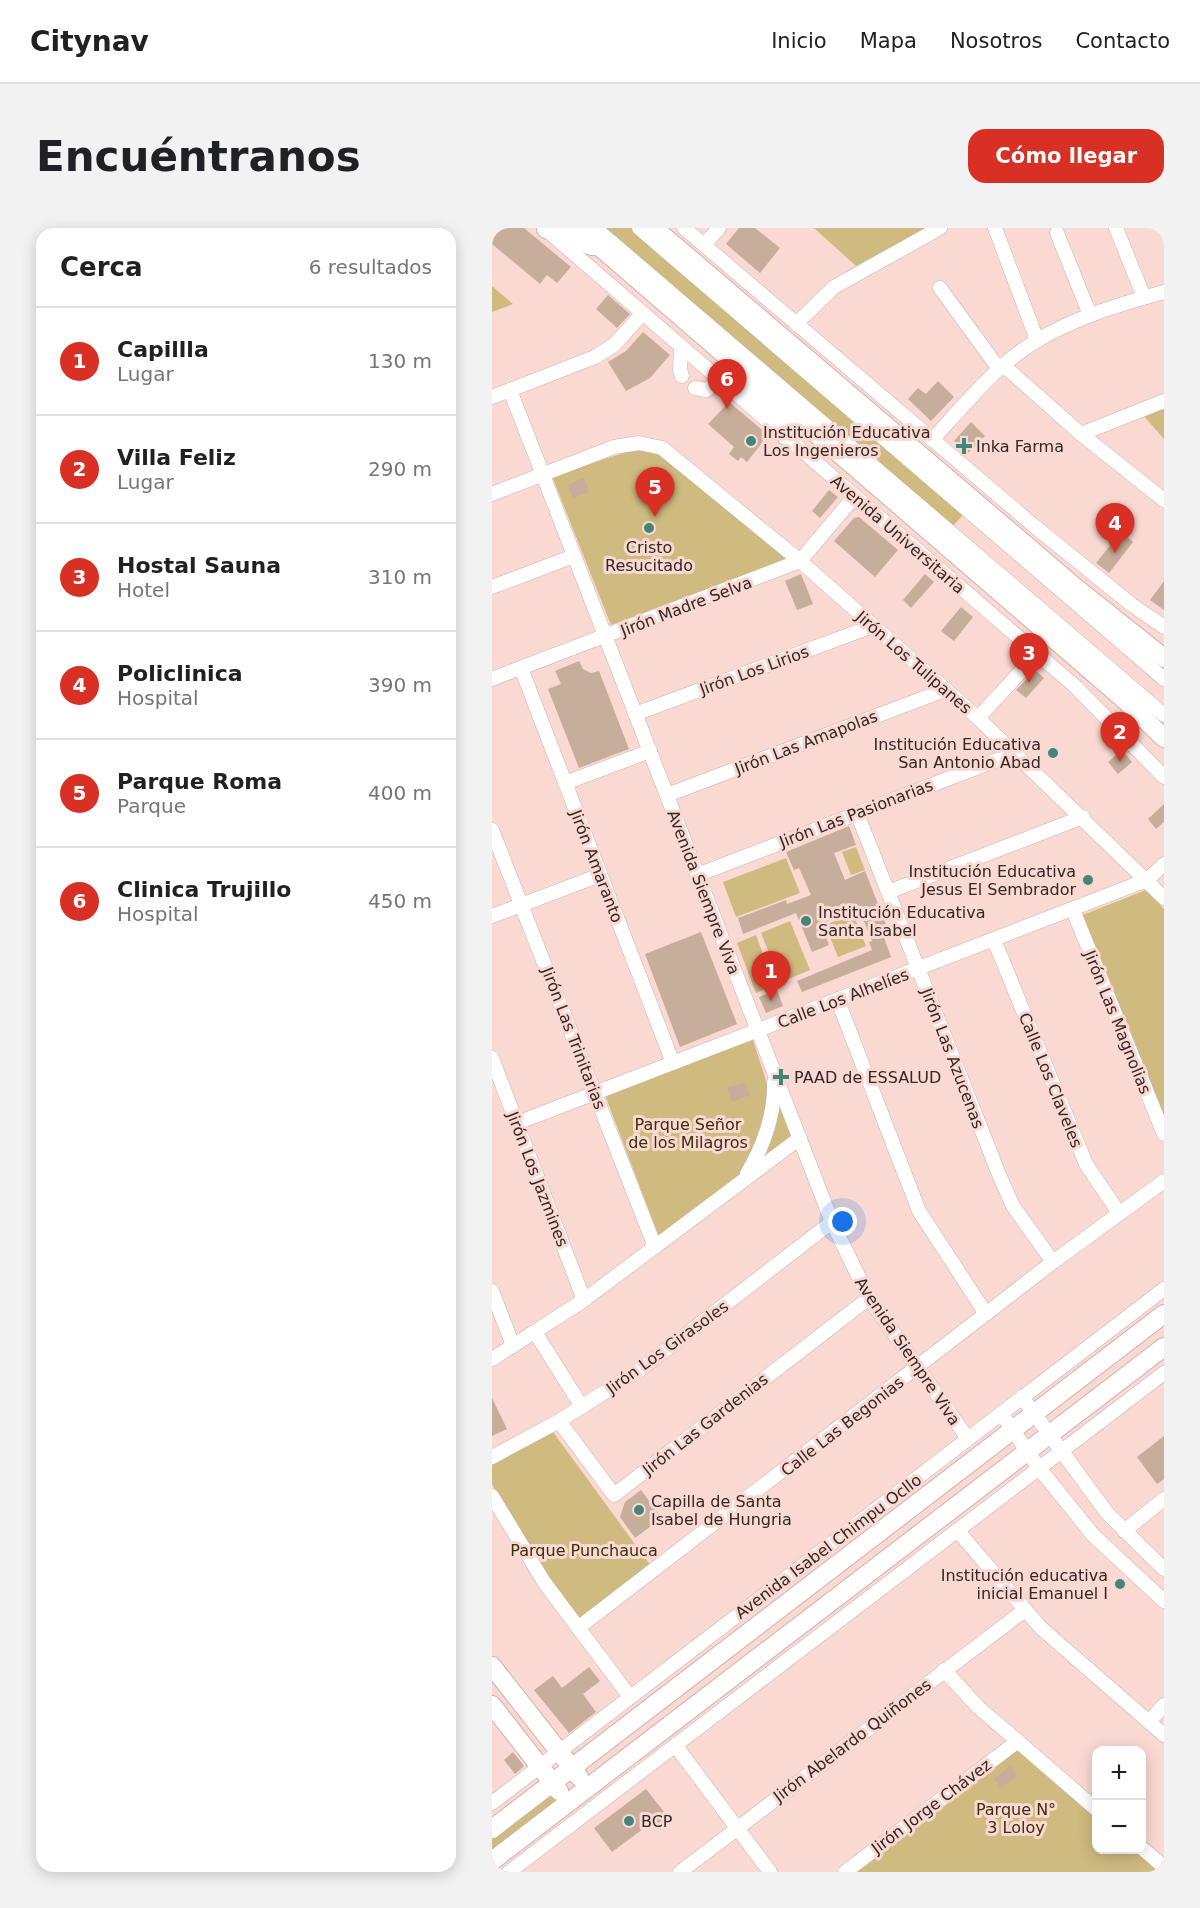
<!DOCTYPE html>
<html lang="es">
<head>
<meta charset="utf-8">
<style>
	:root { --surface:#fff; --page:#f2f2f2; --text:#202124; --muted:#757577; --line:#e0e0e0; --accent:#d93025 }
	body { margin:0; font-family:"DejaVu Sans",sans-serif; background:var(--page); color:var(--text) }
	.controls { position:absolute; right:18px; bottom:18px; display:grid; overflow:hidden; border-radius:12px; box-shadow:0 3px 15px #0003 }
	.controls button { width:54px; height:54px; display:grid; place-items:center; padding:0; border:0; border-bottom:2px solid var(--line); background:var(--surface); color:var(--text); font:30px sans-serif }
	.you { position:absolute; left:351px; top:994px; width:21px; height:21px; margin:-15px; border:4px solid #fff; border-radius:50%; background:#1a73e8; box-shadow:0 0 0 9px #1a73e833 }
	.badge { display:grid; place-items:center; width:39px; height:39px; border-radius:50%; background:var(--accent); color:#fff; font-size:20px; font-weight:700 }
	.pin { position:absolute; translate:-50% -50px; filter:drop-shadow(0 2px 3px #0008) }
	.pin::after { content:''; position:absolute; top:32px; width:21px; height:18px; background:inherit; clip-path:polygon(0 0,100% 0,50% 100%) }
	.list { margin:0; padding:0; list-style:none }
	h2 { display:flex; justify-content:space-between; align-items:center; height:78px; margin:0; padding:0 24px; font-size:26px }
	h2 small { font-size:20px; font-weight:400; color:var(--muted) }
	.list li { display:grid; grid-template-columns:39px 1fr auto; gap:18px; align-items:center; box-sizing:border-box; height:108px; padding:0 24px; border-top:2px solid var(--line) }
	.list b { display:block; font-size:22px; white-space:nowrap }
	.list p { margin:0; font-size:20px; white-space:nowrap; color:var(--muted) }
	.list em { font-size:20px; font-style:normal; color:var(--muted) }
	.map { position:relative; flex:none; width:672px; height:1644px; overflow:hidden; border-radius:18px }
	header { display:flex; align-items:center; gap:36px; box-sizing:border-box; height:84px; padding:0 30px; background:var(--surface); border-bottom:2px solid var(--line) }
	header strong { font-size:28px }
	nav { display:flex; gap:33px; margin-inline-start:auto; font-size:21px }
	.intro { display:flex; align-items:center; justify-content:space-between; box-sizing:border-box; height:144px; padding:0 36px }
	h1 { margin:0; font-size:42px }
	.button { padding:15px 27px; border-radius:18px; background:var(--accent); color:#fff; font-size:21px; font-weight:700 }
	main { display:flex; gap:36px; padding:0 36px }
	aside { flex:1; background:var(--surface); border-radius:18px; box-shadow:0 3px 15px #0003 }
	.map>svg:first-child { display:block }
</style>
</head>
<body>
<header>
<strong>Citynav</strong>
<nav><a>Inicio</a><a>Mapa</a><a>Nosotros</a><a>Contacto</a></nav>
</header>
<div class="intro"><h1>Encuéntranos</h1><a class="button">Cómo llegar</a></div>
<main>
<aside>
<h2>Cerca<small>6 resultados</small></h2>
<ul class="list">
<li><span class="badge">1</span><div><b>Capillla</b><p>Lugar</p></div><em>130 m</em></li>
<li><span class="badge">2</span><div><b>Villa Feliz</b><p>Lugar</p></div><em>290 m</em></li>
<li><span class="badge">3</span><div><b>Hostal Sauna</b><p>Hotel</p></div><em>310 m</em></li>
<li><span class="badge">4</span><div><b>Policlinica</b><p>Hospital</p></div><em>390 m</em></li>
<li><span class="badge">5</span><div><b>Parque Roma</b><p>Parque</p></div><em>400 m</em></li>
<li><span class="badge">6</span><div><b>Clinica Trujillo</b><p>Hospital</p></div><em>450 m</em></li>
</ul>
</aside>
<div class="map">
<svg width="672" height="1644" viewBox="0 0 672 1644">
	<rect width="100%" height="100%" fill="#fad9d2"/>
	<!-- green -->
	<g fill="#cfba7f">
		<polygon points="110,0 139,0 471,287 459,300"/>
		<polygon points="322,0 434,0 364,38"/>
		<polygon points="0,58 21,76 0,84"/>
		<polygon points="672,181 672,211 651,187"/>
		<polygon points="141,222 169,226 298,330 119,397 60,248"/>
		<polygon points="364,619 373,642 359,647 350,624"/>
		<polygon points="294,630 308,665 244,689 231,654"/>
		<polygon points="654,662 672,681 672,893 588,688"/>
		<polygon points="361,686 374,718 346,729 333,697"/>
		<polygon points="298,693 318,742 289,754 269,705"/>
		<polygon points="264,707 282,757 264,765 245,715"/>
		<polygon points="261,812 277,862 274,892 252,944 167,1009 113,867"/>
		<polygon points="286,875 299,908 267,935"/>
		<polygon points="61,1204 159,1338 87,1391 65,1362 15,1283 0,1256 0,1237"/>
		<polygon points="526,1522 604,1589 604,1622 642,1622 667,1644 365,1644"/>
		<polygon points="59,1564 67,1574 0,1625 0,1608"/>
	</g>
	<!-- building -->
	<g fill="#c6ae9b">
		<polygon points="0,0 32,0 79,39 65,55 55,47 48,56 0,16"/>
		<polygon points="247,0 263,0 288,20 268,45 234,16"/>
		<polygon points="116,67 138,86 125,100 104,81"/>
		<polygon points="151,104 178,127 158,150 134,163 116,134 134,123"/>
		<polygon points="446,153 462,169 439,193 416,171 426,160 434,166"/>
		<polygon points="237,174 276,207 255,234 249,229 246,233 237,226 242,219 216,196"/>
		<polygon points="479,194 493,208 475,226 462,213"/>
		<polygon points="92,250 97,264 81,270 76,257"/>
		<polygon points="337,262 346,269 328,290 320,283"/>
		<polygon points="367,289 406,322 383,349 342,313 362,290"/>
		<polygon points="629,304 641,314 617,345 604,335"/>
		<polygon points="309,346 321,376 305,382 293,353"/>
		<polygon points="433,346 442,354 419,380 411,372"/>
		<polygon points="672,353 672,382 658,372"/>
		<polygon points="469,379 481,389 462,413 449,403"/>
		<polygon points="87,433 91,441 99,445 107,443 137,521 87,540 56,461 69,456 63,443"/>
		<polygon points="543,442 552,450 534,470 524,462"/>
		<polygon points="630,522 640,534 626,546 616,534"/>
		<polygon points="672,576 672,594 664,601 656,591"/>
		<polygon points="357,598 364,617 342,625 353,652 373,643 395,699 389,701 399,729 310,764 305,753 380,722 377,714 380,713 367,681 329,696 337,717 320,724 304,685 251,706 246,690 294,672 295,676 319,667 307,640 302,642 294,624"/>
		<polygon points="209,704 245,796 188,819 153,726"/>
		<polygon points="285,762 291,778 274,785 267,769"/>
		<polygon points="253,854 258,867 240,874 235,860"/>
		<polygon points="0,1170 15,1201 0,1208"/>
		<polygon points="672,1208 672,1251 665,1256 645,1229"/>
		<polygon points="149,1262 170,1290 143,1310 128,1289 133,1274"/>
		<polygon points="97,1439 108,1453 91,1466 104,1484 77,1505 42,1462 61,1448 70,1460"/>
		<polygon points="21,1524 32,1538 23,1546 12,1532"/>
		<polygon points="519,1538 525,1548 509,1560 502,1550"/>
		<polygon points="154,1561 176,1589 163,1599 159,1595 120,1624 102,1600"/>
	</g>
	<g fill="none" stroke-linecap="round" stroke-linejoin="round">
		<!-- minor casing -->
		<g stroke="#d1b1aa" stroke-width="15">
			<g id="minor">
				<polyline points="103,0 672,487"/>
				<polyline points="147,0 672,451"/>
				<polyline points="192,0 541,297 640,377 672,399"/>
				<polyline points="503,0 545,112"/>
				<polyline points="624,0 652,69"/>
				<polyline points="58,5 584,459 672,549"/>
				<polyline points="565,5 598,87"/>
				<polyline points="212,17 227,0"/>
				<polyline points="448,60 507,141"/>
				<polyline points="304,96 342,59 448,0"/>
				<polyline points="189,118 188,142 190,148"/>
				<polyline points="511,137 589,206 672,272"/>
				<polyline points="203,160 214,162 229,153"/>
				<polyline points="18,162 340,994 377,1070 476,1211"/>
				<polyline points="0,169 103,129 122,117 151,85"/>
				<polyline points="589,206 672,173"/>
				<path d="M440,212C462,188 483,163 507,141C551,99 614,80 672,64"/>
				<polyline points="0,266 122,219 147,215 170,220 308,333 486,490 672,670"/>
				<polyline points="0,359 82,328"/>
				<polyline points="29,440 181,835"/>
				<polyline points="0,451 308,333 362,269"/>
				<polyline points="143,486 381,398"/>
				<polyline points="486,490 545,426"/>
				<polyline points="73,555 158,523"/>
				<polyline points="175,567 453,462"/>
				<polyline points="365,585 508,949 521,978 561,1034"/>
				<polyline points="0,602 163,1019"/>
				<polyline points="205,647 523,525"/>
				<polyline points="396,664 591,589"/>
				<polyline points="581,682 672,906"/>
				<polyline points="0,688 108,647"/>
				<polyline points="502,712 594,936 627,985"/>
				<polyline points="346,773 427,983 494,1086"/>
				<polyline points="0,830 92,1072"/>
				<polyline points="25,895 655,652 672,636"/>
				<path d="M255,946C272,917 283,887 282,854"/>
				<polyline points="0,1063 21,1118"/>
				<polyline points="43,1104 90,1179"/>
				<polyline points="0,1131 92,1072 308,910"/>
				<polyline points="530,1169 615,1285 672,1341"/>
				<polyline points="509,1185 547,1240 601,1307 672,1373"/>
				<polyline points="67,1193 122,1267 377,1070"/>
				<polyline points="0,1229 67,1193 149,1141 340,994"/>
				<polyline points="0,1268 52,1354 138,1469"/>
				<polyline points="465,1302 549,1400 672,1507"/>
				<polyline points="632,1303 672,1271"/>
				<polyline points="86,1400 561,1034 672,953"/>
				<polyline points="452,1442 486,1479 604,1581"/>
				<polyline points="657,1494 672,1477"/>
				<polyline points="183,1517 278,1644"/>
				<polyline points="0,1575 672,1061"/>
				<polyline points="650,1620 672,1639"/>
				<polyline points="17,1644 672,1145"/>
				<polyline points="188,1644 533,1382"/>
				<polyline points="353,1644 526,1513"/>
			</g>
		</g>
		<!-- major casing -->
		<g stroke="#d1b1aa" stroke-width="20">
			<g id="major">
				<polyline points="86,0 635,474 672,510"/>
				<polyline points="162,0 583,359 672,430"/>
				<polyline points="54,1 100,18"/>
				<polyline points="256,160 287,193 294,208"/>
				<polyline points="0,1438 87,1549"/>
				<polyline points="0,1477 67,1563"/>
				<polyline points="0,1601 672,1086"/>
				<polyline points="0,1633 672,1119"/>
			</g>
		</g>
		<!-- minor -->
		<use href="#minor" stroke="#fff" stroke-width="14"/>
		<!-- major -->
		<use href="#major" stroke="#fff" stroke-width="18"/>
	</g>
	<!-- markers -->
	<g fill="#438678" stroke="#fad9d2" stroke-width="2">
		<circle cx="259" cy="213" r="6"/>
		<path d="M469 209h6v6h6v6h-6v6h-6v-6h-6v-6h6z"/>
		<circle cx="157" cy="300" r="6"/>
		<circle cx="561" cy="525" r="6"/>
		<circle cx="596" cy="652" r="6"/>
		<circle cx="314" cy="693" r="6"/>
		<path d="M286 840h6v6h6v6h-6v6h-6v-6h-6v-6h6z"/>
		<circle cx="147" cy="1282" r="6"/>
		<circle cx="628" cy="1356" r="6"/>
		<circle cx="137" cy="1593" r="6"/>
	</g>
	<g text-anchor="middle" stroke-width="6" stroke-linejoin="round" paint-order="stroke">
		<!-- poi labels -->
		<g font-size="16" fill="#332725" stroke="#fad9d2" text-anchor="start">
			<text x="271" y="210">Institución Educativa<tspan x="271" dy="18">Los Ingenieros</tspan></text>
			<text x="484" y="224">Inka Farma</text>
			<text x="157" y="325" text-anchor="middle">Cristo<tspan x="157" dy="18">Resucitado</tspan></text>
			<text x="549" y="522" text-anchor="end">Institución Educativa<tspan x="549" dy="18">San Antonio Abad</tspan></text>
			<text x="584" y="649" text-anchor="end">Institución Educativa<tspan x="584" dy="18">Jesus El Sembrador</tspan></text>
			<text x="326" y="690">Institución Educativa<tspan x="326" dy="18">Santa Isabel</tspan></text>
			<text x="302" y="855">PAAD de ESSALUD</text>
			<text x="159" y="1279">Capilla de Santa<tspan x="159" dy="18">Isabel de Hungria</tspan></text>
			<text x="616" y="1353" text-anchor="end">Institución educativa<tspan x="616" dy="18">inicial Emanuel I</tspan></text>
			<text x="149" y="1599">BCP</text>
		</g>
		<!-- street labels -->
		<g font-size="16" fill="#332725" stroke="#fad9d2">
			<text transform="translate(406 306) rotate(41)" y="6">Avenida Universitaria</text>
			<text transform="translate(194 378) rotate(-21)" y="6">Jirón Madre Selva</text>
			<text transform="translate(422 434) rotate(41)" y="6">Jirón Los Tulipanes</text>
			<text transform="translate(262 442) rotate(-20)" y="6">Jirón Los Lirios</text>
			<text transform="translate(314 514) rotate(-21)" y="6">Jirón Las Amapolas</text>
			<text transform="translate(364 585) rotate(-21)" y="6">Jirón Las Pasionarias</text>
			<text transform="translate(105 638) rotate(69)" y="6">Jirón Amaranto</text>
			<text transform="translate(212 664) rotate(69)" y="6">Avenida Siempre Viva</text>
			<text transform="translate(351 770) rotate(-21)" y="6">Calle Los Alhelíes</text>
			<text transform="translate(626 794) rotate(68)" y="6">Jirón Las Magnolias</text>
			<text transform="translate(82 810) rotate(69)" y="6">Jirón Las Trinitarias</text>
			<text transform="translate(461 830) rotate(69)" y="6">Jirón Las Azucenas</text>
			<text transform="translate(559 852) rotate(68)" y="6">Calle Los Claveles</text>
			<text transform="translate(46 951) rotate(69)" y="6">Jirón Los Jazmines</text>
			<text transform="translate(175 1119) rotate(-36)" y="6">Jirón Los Girasoles</text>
			<text transform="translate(416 1123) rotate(56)" y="6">Avenida Siempre Viva</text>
			<text transform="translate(213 1196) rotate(-38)" y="6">Jirón Las Gardenias</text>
			<text transform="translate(350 1198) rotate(-38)" y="6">Calle Las Begonias</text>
			<text transform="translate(336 1318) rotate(-37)" y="6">Avenida Isabel Chimpu Ocllo</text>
			<text transform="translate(360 1512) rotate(-37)" y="6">Jirón Abelardo Quiñones</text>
			<text transform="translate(439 1578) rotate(-37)" y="6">Jirón Jorge Chávez</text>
		</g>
		<!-- park labels -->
		<g font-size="16" fill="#3b2f0d" stroke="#fad9d2">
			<text x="196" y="902">Parque Señor<tspan x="196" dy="18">de los Milagros</tspan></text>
			<text x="92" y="1328">Parque Punchauca</text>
			<text x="524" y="1587">Parque N°<tspan x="524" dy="18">3 Loloy</tspan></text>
		</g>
	</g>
</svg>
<div class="controls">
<button>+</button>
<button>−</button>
</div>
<div class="you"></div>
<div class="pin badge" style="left:279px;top:773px">1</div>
<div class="pin badge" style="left:628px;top:534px">2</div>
<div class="pin badge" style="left:537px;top:455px">3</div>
<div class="pin badge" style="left:623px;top:325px">4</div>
<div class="pin badge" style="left:163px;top:289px">5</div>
<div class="pin badge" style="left:235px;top:181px">6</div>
</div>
</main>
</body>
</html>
